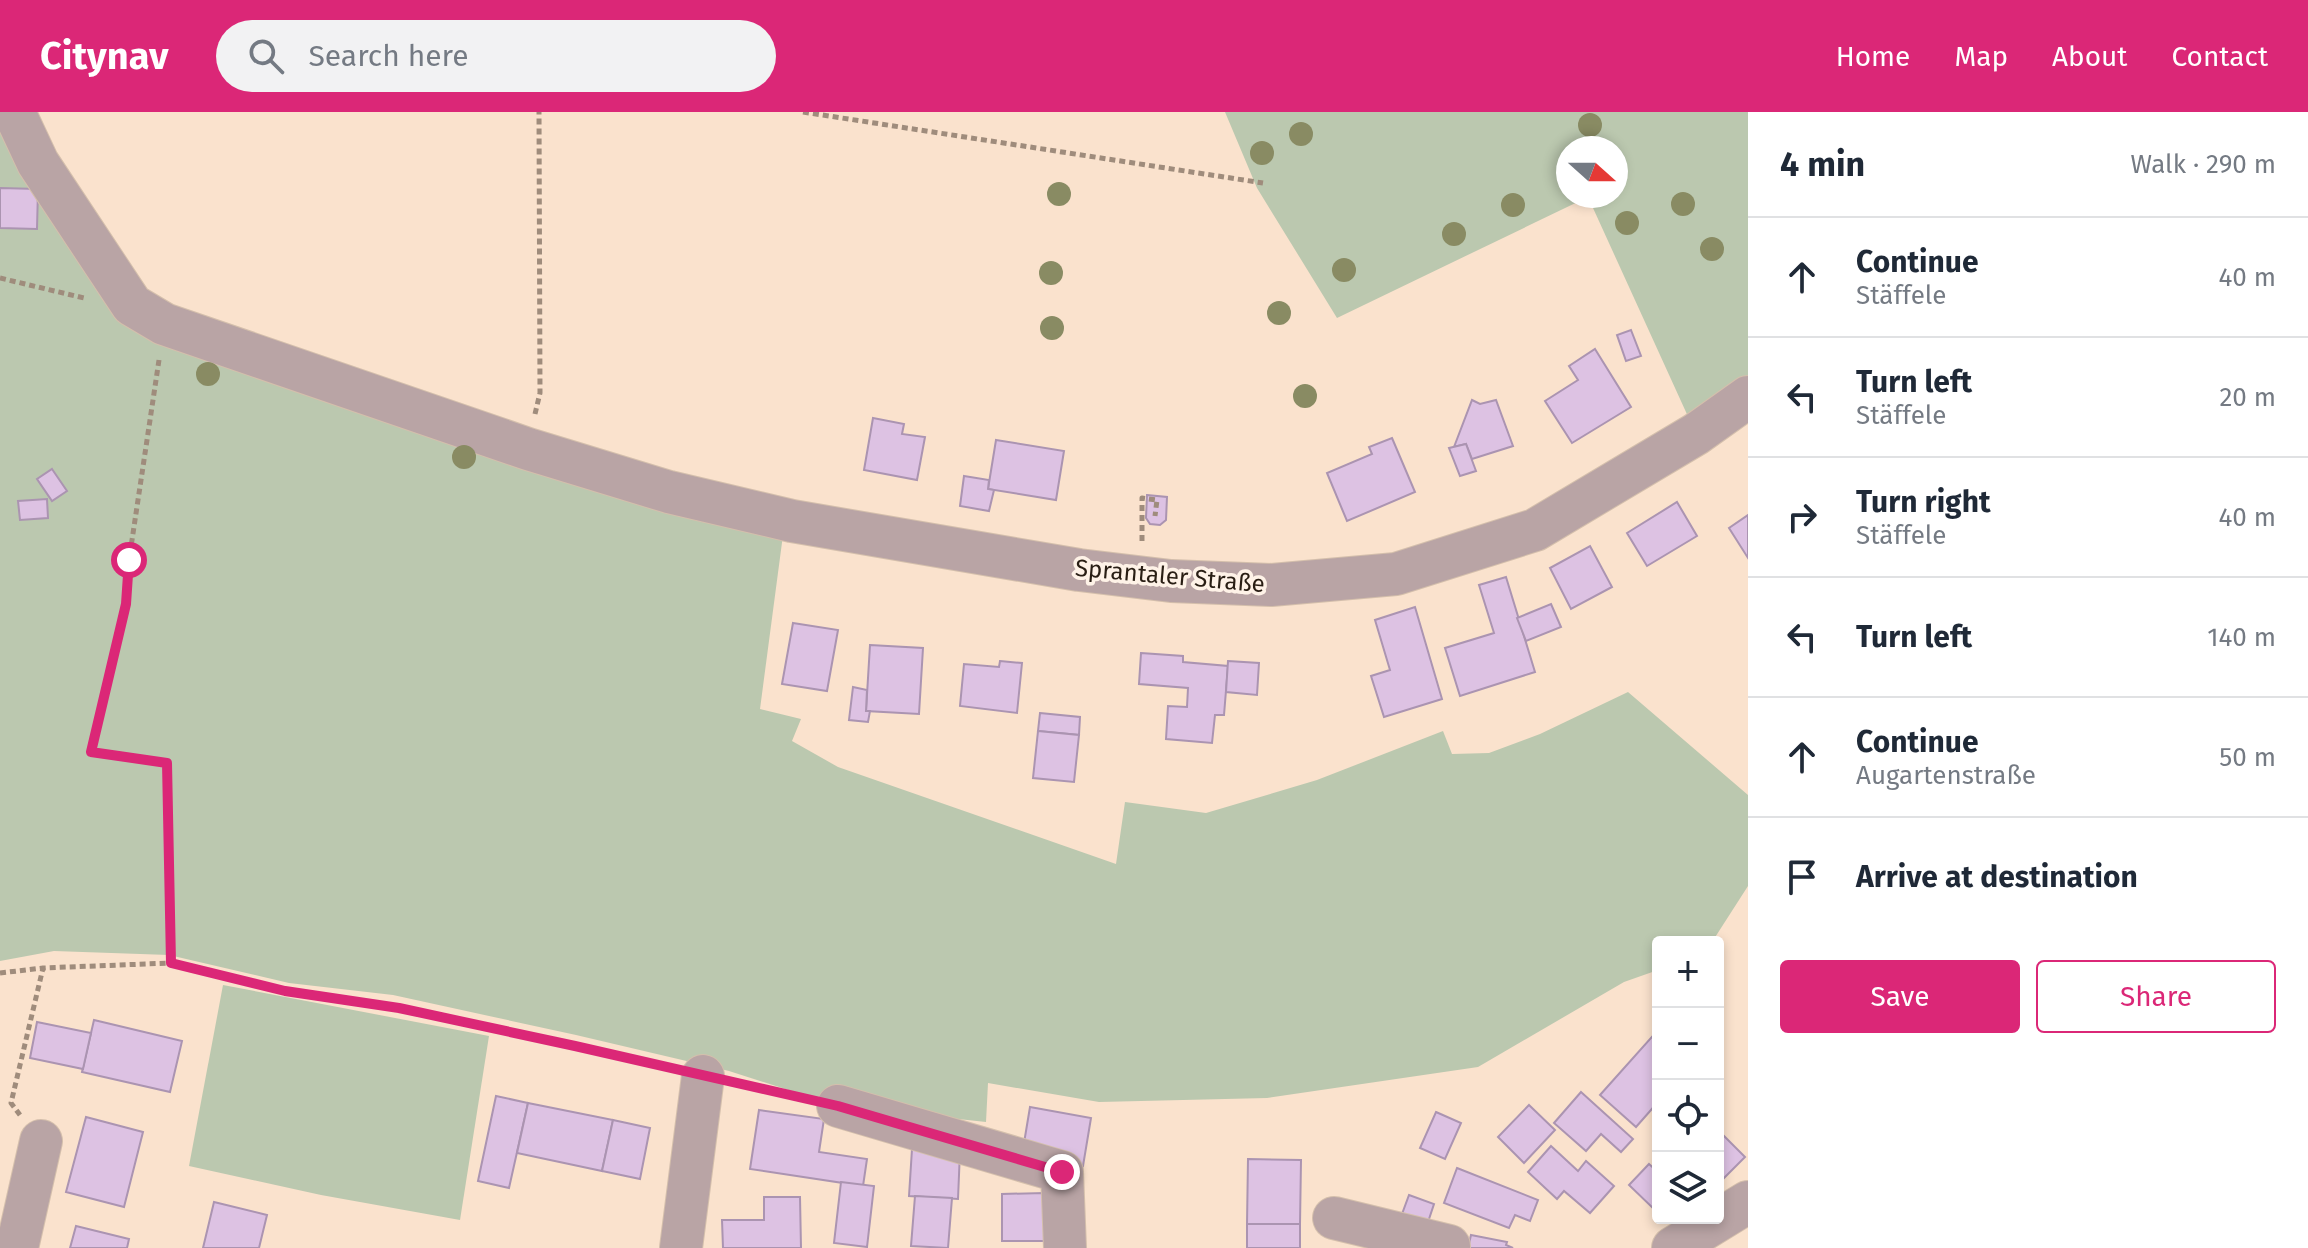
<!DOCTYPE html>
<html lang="en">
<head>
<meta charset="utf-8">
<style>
	:root { --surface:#fff; --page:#f2f2f3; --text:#1f2937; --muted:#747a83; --line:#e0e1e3; --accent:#db2777 }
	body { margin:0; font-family:"Fira Sans",sans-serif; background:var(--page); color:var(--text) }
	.controls { position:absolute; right:24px; bottom:24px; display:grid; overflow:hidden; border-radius:8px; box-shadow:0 4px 12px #0003 }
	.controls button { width:72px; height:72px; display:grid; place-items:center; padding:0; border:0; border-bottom:2px solid var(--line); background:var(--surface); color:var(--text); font:40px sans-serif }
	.compass { position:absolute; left:1556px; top:24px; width:72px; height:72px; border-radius:50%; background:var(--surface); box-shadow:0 4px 12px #0003; rotate:111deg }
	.stop { position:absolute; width:24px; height:24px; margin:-18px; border:6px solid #db2777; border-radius:50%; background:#fff }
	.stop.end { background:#db2777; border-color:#fff; box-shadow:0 2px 8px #0008 }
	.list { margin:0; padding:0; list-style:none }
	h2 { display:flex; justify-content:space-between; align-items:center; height:104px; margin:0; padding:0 32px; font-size:34px }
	h2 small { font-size:26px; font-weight:400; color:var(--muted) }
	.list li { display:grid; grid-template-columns:52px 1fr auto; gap:24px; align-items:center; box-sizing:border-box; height:120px; padding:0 32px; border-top:2px solid var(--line) }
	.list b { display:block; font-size:30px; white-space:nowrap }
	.list p { margin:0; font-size:26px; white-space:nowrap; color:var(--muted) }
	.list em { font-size:26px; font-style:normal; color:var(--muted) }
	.actions { display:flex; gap:16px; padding:24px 32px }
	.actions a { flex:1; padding:18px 0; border:2px solid var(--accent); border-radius:8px; text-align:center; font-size:28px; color:var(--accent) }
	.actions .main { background:var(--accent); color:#fff }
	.icon { flex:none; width:44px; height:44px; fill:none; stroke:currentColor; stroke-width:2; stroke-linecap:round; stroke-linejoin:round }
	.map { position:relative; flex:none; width:1748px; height:1136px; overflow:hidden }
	header { display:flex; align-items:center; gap:48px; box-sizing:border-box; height:112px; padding:0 40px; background:var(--accent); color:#fff }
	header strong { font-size:38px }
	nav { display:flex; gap:44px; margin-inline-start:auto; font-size:28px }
	.search { width:560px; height:72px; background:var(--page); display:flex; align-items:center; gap:20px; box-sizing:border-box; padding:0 28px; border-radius:44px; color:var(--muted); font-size:30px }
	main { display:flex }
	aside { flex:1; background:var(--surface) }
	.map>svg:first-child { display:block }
</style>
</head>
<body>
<header>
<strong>Citynav</strong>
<div class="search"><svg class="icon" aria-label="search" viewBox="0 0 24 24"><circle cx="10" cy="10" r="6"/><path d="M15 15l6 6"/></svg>Search here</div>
<nav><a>Home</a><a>Map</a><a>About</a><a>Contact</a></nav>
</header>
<main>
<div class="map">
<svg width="1748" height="1136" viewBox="0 0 1748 1136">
	<rect width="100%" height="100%" fill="#fae2cd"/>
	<!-- green -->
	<g fill="#bbc8af" fill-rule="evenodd">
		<polygon points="0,0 56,62 143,176 175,199 783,423 760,597 801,607 792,629 838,655 1116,752 1125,690 1206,701 1317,668 1443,619 1452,642 1489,641 1540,622 1628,580 1748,683 1748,774 1712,830 1658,830 1658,858 1624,870 1478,955 1267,986 1099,990 988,971 986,1010 838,994 729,959 576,923 393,883 289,871 169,843 54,839 0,849"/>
		<path d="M1225,0H1748V285L1696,322L1588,85L1337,206L1257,76ZM1568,36H1616V84H1568Z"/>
		<polygon points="223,873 489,924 460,1108 321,1083 189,1054"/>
	</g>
	<!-- building -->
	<g fill="#ddc2e3" stroke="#ab94b1" stroke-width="2">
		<polygon points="0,76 38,77 37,117 0,116"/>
		<polygon points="1631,218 1641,244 1626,249 1617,223"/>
		<polygon points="1595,237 1631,295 1572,331 1545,289 1578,268 1569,254"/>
		<polygon points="1472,288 1480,292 1496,288 1513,334 1472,347 1466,332 1454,335"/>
		<polygon points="873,306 904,312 902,322 925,325 917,368 864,358"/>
		<polygon points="1392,326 1415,380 1347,409 1327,361 1372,342 1369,335"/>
		<polygon points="996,328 1064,339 1056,388 988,377"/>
		<polygon points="1466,332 1476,359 1460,364 1449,336"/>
		<polygon points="52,357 67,379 52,389 37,367"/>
		<polygon points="964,364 989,368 988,377 994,378 989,399 960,394"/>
		<polygon points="1147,383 1167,385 1166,408 1160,413 1150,412 1146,406"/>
		<polygon points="47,387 48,406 20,408 18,389"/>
		<polygon points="1677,390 1697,424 1647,454 1627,421"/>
		<polygon points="1748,403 1748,446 1729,416"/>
		<polygon points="1590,434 1612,475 1571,497 1550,456"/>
		<polygon points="1506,465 1535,560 1460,584 1445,536 1494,521 1479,473"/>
		<polygon points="1551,492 1561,515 1526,529 1517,506"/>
		<polygon points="1415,495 1442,587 1384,605 1371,564 1390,558 1375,508"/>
		<polygon points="793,511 838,518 827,579 782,572"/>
		<polygon points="870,533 923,536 919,602 866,599"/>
		<polygon points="1141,541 1183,544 1183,550 1228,554 1224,603 1215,603 1212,631 1166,627 1168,594 1187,595 1188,576 1139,572"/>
		<polygon points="1000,549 1022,551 1017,601 960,594 964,552 999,555"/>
		<polygon points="1228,549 1259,551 1257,583 1226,580"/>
		<polygon points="853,575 867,578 866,599 870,599 868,610 849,608"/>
		<polygon points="1040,601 1080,605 1079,623 1038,619"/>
		<polygon points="1038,619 1079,623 1074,670 1033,666"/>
		<polygon points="94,908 182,929 170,980 82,960"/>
		<polygon points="37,910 91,921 83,957 30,946"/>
		<polygon points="1658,918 1658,990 1636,1015 1600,983"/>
		<polygon points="1581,980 1633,1027 1621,1040 1601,1022 1586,1039 1554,1011"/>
		<polygon points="496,984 528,991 509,1076 478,1069"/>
		<polygon points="528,991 613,1008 602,1059 517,1041"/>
		<polygon points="1529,993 1555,1018 1524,1051 1498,1025"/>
		<polygon points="1030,995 1091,1006 1083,1054 1022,1043"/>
		<polygon points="759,998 824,1007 819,1040 867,1047 863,1074 750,1057"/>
		<polygon points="1436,1000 1461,1011 1445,1047 1420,1036"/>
		<polygon points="86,1005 143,1020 124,1095 66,1080"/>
		<polygon points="613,1008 650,1016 640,1067 602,1059"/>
		<polygon points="1718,1018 1745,1045 1718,1072"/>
		<polygon points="1551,1034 1578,1059 1586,1049 1614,1074 1590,1101 1564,1079 1557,1087 1528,1060"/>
		<polygon points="912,1037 960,1039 958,1087 909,1084"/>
		<polygon points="1248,1047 1301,1048 1300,1112 1247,1112"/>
		<polygon points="1649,1052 1658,1060 1658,1101 1629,1073"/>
		<polygon points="1457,1056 1538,1088 1530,1109 1515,1103 1509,1116 1444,1091"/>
		<polygon points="841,1070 874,1074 867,1135 834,1131"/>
		<polygon points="1044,1081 1045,1129 1002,1129 1002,1082"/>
		<polygon points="1409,1083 1434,1092 1424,1122 1398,1113"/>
		<polygon points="915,1084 952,1086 948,1136 911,1134"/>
		<polygon points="764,1085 800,1085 801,1136 723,1136 722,1108 764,1108"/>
		<polygon points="214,1090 267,1103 259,1136 203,1136"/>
		<rect x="1247" y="1112" width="53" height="24"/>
		<polygon points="76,1114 129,1127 127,1136 70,1136"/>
		<polygon points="1471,1123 1507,1130 1506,1133 1513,1136 1468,1136"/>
	</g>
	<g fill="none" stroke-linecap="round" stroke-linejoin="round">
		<!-- minor casing -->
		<g stroke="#d4bfac" stroke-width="44">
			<g id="minor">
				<polyline points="14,0 38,51 132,193 164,212 528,337 669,380 792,409 1079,458 1171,469 1271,473 1396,462 1535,418 1696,322 1748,285"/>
				<polyline points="838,994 1062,1060 1065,1136"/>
				<polyline points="1334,1106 1449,1134 1449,1136"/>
				<polyline points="17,1136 41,1029"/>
				<polyline points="681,1136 703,964"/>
				<polyline points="1673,1136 1748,1090"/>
			</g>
		</g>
		<!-- path -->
		<g stroke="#9f8c7c" stroke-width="5" stroke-dasharray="6 4" stroke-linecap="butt">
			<polyline points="803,0 1263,71"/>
			<polyline points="0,166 84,186"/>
			<polyline points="159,248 129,448 126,492 91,640 167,651 171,851"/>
			<polyline points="535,302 540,281 539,0"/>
			<polyline points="1142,429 1142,386 1157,388 1155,404"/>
			<polyline points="0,861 43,856 171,851 285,879 399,896 669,956"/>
			<polyline points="737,972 805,987"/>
			<polyline points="20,1003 11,991 43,856"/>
		</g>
		<!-- minor -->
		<use href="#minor" stroke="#b9a4a5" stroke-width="42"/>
	</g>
	<!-- trees -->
	<g fill="#898b63">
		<circle cx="1590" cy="13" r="12"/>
		<circle cx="1301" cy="22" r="12"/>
		<circle cx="1262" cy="41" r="12"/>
		<circle cx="1059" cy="82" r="12"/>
		<circle cx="1683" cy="92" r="12"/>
		<circle cx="1513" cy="93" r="12"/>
		<circle cx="1627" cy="111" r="12"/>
		<circle cx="1454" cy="122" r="12"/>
		<circle cx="1712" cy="137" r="12"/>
		<circle cx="1344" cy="158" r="12"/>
		<circle cx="1051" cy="161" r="12"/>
		<circle cx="1279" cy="201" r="12"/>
		<circle cx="1052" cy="216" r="12"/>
		<circle cx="208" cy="262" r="12"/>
		<circle cx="1305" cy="284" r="12"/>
		<circle cx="464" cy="345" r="12"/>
	</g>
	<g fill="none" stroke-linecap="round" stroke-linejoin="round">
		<!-- route -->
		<polyline stroke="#db2777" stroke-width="10" points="129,448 126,492 91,640 167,651 171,851 285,879 399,896 575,934 838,994 1062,1060"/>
	</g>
	<g text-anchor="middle" stroke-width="7" stroke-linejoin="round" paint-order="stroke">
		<!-- street labels -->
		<g font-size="24" fill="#291e14" stroke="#fef2e7">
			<text transform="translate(1170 464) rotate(5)" y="8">Sprantaler Straße</text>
		</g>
	</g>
</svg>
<div class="controls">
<button>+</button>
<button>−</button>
<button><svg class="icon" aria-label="locate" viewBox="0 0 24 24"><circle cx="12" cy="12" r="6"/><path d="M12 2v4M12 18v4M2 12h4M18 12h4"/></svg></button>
<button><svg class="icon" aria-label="layers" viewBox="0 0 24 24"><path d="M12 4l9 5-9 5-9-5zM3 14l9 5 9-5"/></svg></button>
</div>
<svg class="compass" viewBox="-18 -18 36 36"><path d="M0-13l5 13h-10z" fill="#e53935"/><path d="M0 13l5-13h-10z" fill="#747a83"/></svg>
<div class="stop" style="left:129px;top:448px"></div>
<div class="stop end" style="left:1062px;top:1060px"></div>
</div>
<aside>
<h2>4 min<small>Walk · 290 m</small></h2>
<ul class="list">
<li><svg class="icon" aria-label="ahead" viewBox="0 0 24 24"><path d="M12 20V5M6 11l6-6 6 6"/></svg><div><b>Continue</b><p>Stäffele</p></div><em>40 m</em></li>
<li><svg class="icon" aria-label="left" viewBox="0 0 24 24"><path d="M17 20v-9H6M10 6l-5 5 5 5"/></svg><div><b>Turn left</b><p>Stäffele</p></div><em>20 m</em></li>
<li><svg class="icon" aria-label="right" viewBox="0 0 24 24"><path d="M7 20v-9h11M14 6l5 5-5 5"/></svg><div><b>Turn right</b><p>Stäffele</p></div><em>40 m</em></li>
<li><svg class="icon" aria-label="left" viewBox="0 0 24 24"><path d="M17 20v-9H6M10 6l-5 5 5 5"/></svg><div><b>Turn left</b></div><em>140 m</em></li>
<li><svg class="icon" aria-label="ahead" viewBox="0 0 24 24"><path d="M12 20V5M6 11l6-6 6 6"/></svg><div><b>Continue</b><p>Augartenstraße</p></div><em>50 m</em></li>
<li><svg class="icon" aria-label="arrive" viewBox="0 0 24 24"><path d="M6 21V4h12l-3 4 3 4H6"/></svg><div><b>Arrive at destination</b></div></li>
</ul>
<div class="actions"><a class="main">Save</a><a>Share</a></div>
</aside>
</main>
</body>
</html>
